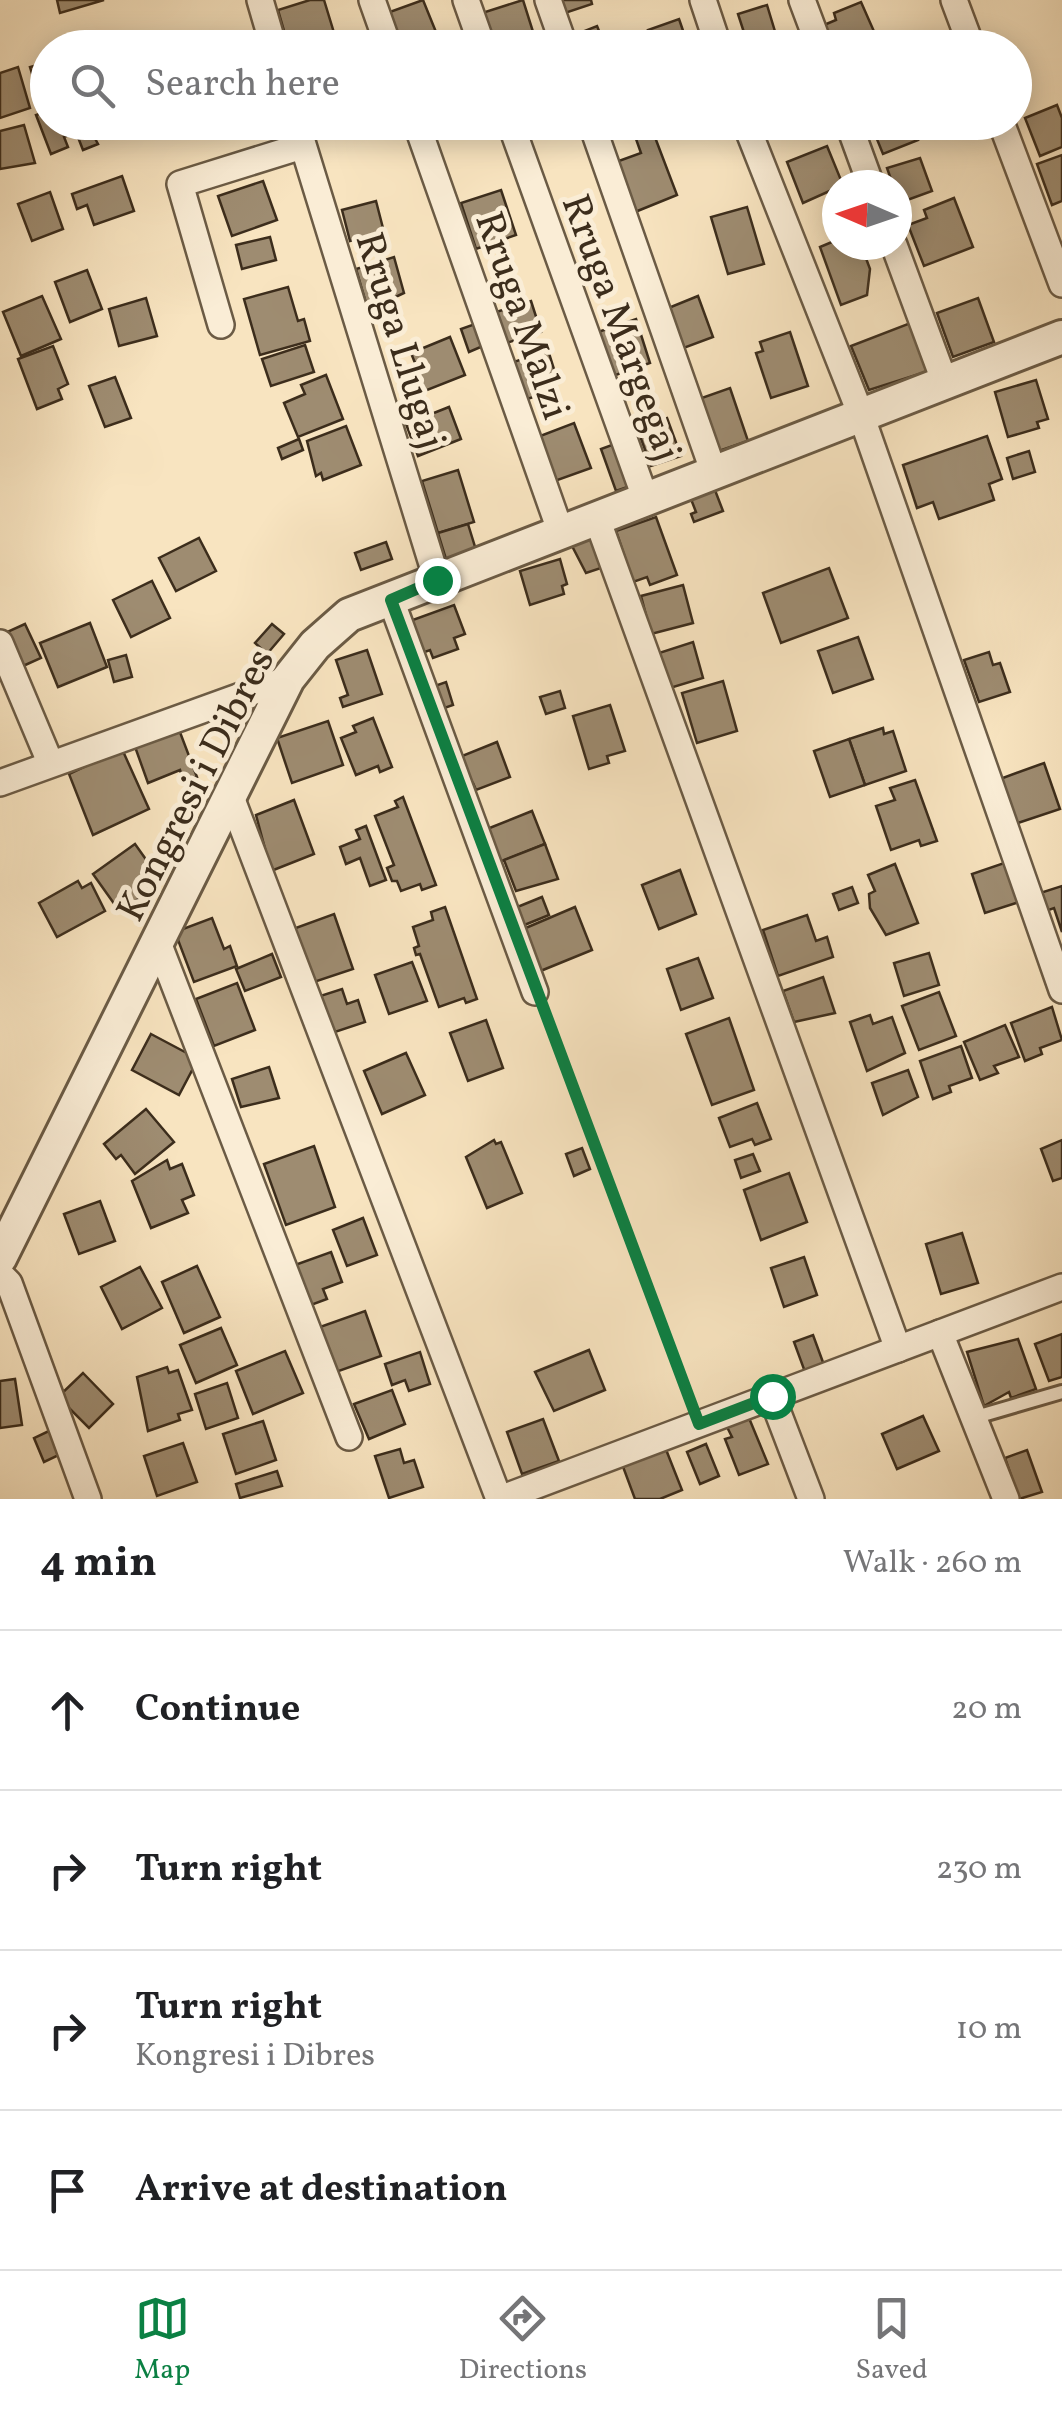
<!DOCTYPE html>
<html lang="en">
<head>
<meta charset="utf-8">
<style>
	:root { --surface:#fff; --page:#f2f2f2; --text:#202124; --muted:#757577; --line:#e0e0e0; --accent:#0b8043 }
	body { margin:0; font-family:Vollkorn,serif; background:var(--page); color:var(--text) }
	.compass { position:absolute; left:822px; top:170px; width:90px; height:90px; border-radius:50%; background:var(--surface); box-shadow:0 5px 25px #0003; rotate:272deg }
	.stop { position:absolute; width:30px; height:30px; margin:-22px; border:8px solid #0b8043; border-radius:50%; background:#fff }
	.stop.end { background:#0b8043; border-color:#fff; box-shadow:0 2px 10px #0008 }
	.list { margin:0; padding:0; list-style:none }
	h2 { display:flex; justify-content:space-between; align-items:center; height:130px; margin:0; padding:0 40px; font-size:42px }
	h2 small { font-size:32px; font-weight:400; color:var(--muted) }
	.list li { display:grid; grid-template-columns:65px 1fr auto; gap:30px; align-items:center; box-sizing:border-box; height:160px; padding:0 40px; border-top:2px solid var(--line) }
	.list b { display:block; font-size:38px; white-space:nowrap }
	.list p { margin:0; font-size:32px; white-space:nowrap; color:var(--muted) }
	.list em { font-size:32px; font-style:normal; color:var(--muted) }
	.icon { flex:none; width:55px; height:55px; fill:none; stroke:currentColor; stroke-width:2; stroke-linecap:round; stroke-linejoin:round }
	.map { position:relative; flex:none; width:1062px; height:1499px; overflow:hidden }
	.search { position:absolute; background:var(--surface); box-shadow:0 5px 25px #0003; left:30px; right:30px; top:30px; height:110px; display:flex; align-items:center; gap:25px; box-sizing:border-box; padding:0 35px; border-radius:55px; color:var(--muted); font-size:38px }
	.sheet { height:770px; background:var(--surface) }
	nav { display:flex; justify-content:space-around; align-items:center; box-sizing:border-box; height:140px; border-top:2px solid var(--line); background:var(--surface); font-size:28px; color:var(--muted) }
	nav a { display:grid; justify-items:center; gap:5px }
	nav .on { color:var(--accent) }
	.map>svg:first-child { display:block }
</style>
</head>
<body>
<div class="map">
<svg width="1062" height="1499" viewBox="0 0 1062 1499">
	<rect width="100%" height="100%" fill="#f8e4c0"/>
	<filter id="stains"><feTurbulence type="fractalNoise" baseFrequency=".002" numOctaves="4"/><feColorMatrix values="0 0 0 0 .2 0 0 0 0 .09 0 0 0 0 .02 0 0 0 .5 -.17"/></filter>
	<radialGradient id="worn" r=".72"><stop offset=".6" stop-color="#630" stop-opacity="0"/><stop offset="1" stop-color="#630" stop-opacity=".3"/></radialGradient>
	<!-- building -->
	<g fill="#9e8c71" stroke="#3c2d1c" stroke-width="2.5">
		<polygon points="57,0 104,0 60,13"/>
		<polygon points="310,0 324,0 335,36 289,48 278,10"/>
		<polygon points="423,0 436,32 399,46 387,13"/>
		<polygon points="523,0 535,38 493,48 482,13"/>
		<polygon points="554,0 591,0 592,4 559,15"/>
		<polygon points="861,2 880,45 834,48 824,25 836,20 834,13"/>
		<polygon points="767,5 780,48 749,48 738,14"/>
		<polygon points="679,19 689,48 654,48 648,30"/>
		<polygon points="597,26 606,48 571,48 567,38"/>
		<polygon points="48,62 48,101 41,103 30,67"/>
		<polygon points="18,67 30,108 0,118 0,73"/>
		<polygon points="1057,105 1062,118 1062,147 1040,156 1025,118"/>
		<polygon points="48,111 48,122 86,122 98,144 83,150 76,132 64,137 68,147 51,154 36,115"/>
		<polygon points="423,122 468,122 429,138"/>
		<polygon points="870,122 911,122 918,140 883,154"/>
		<polygon points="24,125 35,163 0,169 0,131"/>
		<polygon points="653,132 677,195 635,212 616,162 641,153 636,139"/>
		<polygon points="827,146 843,185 803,203 787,162"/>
		<polygon points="1062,155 1062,201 1052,205 1037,164"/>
		<polygon points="920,158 932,191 899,203 897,185 893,185 887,168"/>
		<polygon points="122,176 134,211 94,225 87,205 77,209 72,194"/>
		<polygon points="263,181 277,220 232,236 218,196"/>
		<polygon points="501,190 516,235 476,249 461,203"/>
		<polygon points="50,192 63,229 32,241 18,204"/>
		<polygon points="954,198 973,247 924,266 908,225 927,218 924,210"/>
		<polygon points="376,201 384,232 350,241 342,210"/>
		<polygon points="747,207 764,264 728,274 711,217"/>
		<polygon points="837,223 837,245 861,245 870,269 867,295 841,305 820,247 832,242 826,227"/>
		<polygon points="270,237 276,260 242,269 236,245"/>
		<polygon points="394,257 404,293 368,310 356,269"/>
		<polygon points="87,270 102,309 70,322 55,282"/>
		<polygon points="288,287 298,321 304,319 310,341 260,355 244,299"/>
		<polygon points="42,296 61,339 21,356 3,312"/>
		<polygon points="698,296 713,337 681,349 666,309"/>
		<polygon points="146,298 157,336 119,346 109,309"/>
		<polygon points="978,298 994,342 953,357 937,313"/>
		<polygon points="531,301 541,332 500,345 490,314"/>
		<polygon points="636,319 650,363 613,376 598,332"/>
		<polygon points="913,322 932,370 869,390 851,346"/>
		<polygon points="475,324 483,346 469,352 461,329"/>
		<polygon points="790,332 808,386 771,398 756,353 763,351 760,342"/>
		<polygon points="450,337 465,375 412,396 403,373 417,368 411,353"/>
		<polygon points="305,345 314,372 271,386 262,359"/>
		<polygon points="53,346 68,384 58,389 62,399 37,409 18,359"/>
		<polygon points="548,350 558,382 545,386 547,393 527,399 508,364"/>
		<polygon points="326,375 343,419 298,437 284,403 305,394 301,385"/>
		<polygon points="115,377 131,418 105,427 89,386"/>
		<polygon points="1036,380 1048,419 1037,422 1039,428 1008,437 995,392"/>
		<polygon points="730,388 748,441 713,453 696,400"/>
		<polygon points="449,407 461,439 418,456 406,424"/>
		<polygon points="667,418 681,456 651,466 637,428"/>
		<polygon points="574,423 591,468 552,482 535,438"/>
		<polygon points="346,426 361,465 323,480 321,473 316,476 307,441"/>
		<polygon points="987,436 1002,479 989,484 994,500 939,519 933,502 917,508 903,465"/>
		<polygon points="299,439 303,450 282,459 278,448"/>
		<polygon points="620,442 636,484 616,491 601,449"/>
		<polygon points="1029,451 1035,472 1013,479 1007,458"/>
		<polygon points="458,470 474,522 438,533 422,481"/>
		<polygon points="713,485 723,511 694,522 691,514 696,512 689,494"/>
		<polygon points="656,517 677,575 650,585 647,577 633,582 616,531"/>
		<polygon points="468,524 476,550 446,559 438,533"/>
		<polygon points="596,536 607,566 586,573 571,544"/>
		<polygon points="199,538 216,571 176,591 159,558"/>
		<polygon points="386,542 392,559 361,570 355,553"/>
		<polygon points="560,559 567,584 562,586 564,594 530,605 520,571"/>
		<polygon points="829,568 848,618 781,643 763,593"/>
		<polygon points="152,581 170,618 131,637 113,600"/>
		<polygon points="683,585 693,623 651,634 641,596"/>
		<polygon points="454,605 465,634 454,638 458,649 433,658 430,650 422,653 410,621"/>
		<polygon points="90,623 107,667 58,687 40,643"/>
		<polygon points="25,624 41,658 23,666 7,632"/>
		<polygon points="272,624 284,634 267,654 255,643"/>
		<polygon points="858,637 873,679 833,693 818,651"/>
		<polygon points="693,642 703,678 670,688 659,653"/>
		<polygon points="367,650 382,694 343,707 340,698 348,695 336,660"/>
		<polygon points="989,652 993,665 1000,663 1010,692 979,702 964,660"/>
		<polygon points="126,655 132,677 114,682 108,660"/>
		<polygon points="723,681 737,731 697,743 682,693"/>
		<polygon points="446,682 453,705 436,711 429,688"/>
		<polygon points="560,691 565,708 546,714 540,697"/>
		<polygon points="610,705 625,751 607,756 609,763 589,769 573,716"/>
		<polygon points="373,718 392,767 380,772 378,766 356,775 341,738 356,732 353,726"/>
		<polygon points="328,721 343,765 292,783 277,738"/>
		<polygon points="178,727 197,777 184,782 180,770 148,783 134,744"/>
		<polygon points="883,728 884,734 893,731 906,771 865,785 849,739"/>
		<polygon points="849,739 865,785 830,797 814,751"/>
		<polygon points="497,742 510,777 476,790 473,783 465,786 462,756"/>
		<polygon points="122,749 149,809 93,835 69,774"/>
		<polygon points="1044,763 1060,809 1015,824 1000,779"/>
		<polygon points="915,780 937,841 921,846 919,840 891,850 876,806 895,800 890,788"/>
		<polygon points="403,797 436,885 422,890 420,884 401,891 397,881 392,881 387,868 394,865 375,816 398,807 395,801"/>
		<polygon points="294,800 314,854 271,871 256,815"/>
		<polygon points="532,811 545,844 500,862 487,829"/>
		<polygon points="366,826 386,880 370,886 360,858 346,864 340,847 360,839 356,830"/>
		<polygon points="135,844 162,882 120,912 93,874"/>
		<polygon points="545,844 558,879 516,891 504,860"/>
		<polygon points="1007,862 1019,902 985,913 972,874"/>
		<polygon points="895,864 918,923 886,935 870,908 869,894 875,891 868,875"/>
		<polygon points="680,870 696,914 659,929 642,885"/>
		<polygon points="78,881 82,888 91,883 105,911 57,937 39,903"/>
		<polygon points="1062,886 1062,932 1054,908 1043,912 1037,894"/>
		<polygon points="852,887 858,903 839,910 833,894"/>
		<polygon points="542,897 549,915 517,928 510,910"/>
		<polygon points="445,907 477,999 466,1003 464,998 439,1007 420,954 416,955 414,948 419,946 413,927 433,920 431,912"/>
		<polygon points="575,907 592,950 538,972 521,930"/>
		<polygon points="334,914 353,969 311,983 293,929"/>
		<polygon points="807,915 816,941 827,937 833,957 778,976 763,930"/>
		<polygon points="212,918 224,949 230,946 237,966 194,982 175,932"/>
		<polygon points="929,953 939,985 904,996 894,963"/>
		<polygon points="272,954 281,977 245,991 236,969"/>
		<polygon points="698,958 713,998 681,1010 667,969"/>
		<polygon points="412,962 427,1001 389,1014 375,975"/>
		<polygon points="823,977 835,1013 794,1022 783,991"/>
		<polygon points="237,983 255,1030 214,1046 196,999"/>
		<polygon points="342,989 347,1004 358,1000 365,1022 326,1035 314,998"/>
		<polygon points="939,992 956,1036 919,1050 902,1006"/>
		<polygon points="1052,1007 1062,1040 1040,1048 1042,1054 1025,1061 1011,1023"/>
		<polygon points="870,1015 873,1024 892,1017 905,1053 867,1071 850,1022"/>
		<polygon points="729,1018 754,1090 712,1105 686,1034"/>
		<polygon points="486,1020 503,1068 468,1081 450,1033"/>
		<polygon points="1005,1025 1019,1057 994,1066 998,1073 980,1080 964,1042"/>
		<polygon points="151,1034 198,1059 179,1095 132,1070"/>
		<polygon points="961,1046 972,1078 949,1086 951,1092 933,1099 920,1061"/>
		<polygon points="406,1053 425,1095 382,1114 364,1071"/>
		<polygon points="269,1067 279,1098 241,1107 232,1079"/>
		<polygon points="908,1070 918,1097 883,1115 872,1083"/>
		<polygon points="757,1103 771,1139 755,1145 752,1139 730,1147 719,1118"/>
		<polygon points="146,1109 174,1142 135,1174 121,1155 116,1159 104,1144"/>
		<polygon points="494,1140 496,1144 501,1142 522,1193 487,1208 466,1157"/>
		<polygon points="1062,1140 1062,1178 1053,1181 1041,1149"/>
		<polygon points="314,1146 335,1207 286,1225 264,1164"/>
		<polygon points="582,1148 590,1169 574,1176 566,1154"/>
		<polygon points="753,1154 760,1171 741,1178 735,1160"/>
		<polygon points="167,1160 170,1169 182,1164 194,1195 182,1200 188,1213 151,1228 132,1181"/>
		<polygon points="789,1173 807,1222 761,1240 744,1190"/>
		<polygon points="100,1201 115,1241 79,1254 64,1214"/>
		<polygon points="363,1218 377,1255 347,1266 333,1230"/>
		<polygon points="962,1233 978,1283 941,1294 926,1244"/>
		<polygon points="331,1252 342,1282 323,1289 327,1299 311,1305 295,1265"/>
		<polygon points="804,1257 817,1295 784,1307 771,1268"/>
		<polygon points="197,1266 220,1317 184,1333 162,1282"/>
		<polygon points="140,1267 162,1308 122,1329 101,1287"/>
		<polygon points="365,1311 381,1356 336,1372 320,1327"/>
		<polygon points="221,1328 237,1365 196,1383 180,1345"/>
		<polygon points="1062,1334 1062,1377 1049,1381 1035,1344"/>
		<polygon points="813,1335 824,1365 805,1372 794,1342"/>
		<polygon points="1018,1339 1036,1389 1011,1398 1009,1392 984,1406 967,1352"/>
		<polygon points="589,1350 605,1390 554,1411 535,1372"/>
		<polygon points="285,1351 303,1393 253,1414 236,1371"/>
		<polygon points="420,1352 430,1384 409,1391 405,1380 392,1385 385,1364"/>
		<polygon points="167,1367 169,1373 178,1370 192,1410 178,1414 180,1420 148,1431 137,1377"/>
		<polygon points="83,1373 113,1404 89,1428 58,1397"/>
		<polygon points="15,1379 22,1425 0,1428 0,1381"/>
		<polygon points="227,1383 238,1418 206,1429 195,1394"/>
		<polygon points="392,1390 405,1424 369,1439 354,1404"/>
		<polygon points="923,1416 939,1451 897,1469 882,1434"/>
		<polygon points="749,1418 768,1464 739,1475 725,1439 732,1437 727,1427"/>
		<polygon points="543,1419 559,1461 522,1474 507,1432"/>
		<polygon points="263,1421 276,1460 236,1474 223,1434"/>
		<polygon points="51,1430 61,1454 44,1462 34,1438"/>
		<polygon points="183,1443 197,1482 157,1496 144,1456"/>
		<polygon points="706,1444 719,1476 700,1484 687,1452"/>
		<polygon points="665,1447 682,1490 660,1499 635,1499 622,1464"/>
		<polygon points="400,1449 404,1463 414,1460 423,1487 389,1498 375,1456"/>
		<polygon points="1027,1450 1042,1492 1019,1499 1005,1458"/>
		<polygon points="277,1471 282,1486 240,1498 236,1484"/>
	</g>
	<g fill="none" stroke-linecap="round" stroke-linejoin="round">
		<!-- service casing -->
		<g stroke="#6b5b45" stroke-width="18">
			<polyline id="service" points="976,1417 1062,1392"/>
		</g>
		<!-- minor casing -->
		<g stroke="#6b5b45" stroke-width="30">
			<g id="minor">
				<polyline points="260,0 274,48"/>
				<polyline points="372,0 389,48"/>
				<polyline points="466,0 483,48"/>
				<polyline points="548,0 565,48"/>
				<polyline points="703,0 719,48"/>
				<polyline points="802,0 820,48"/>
				<polyline points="954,0 972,48"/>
				<polyline points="296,122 437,580"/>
				<polyline points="416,122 561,533"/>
				<polyline points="510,122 646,500"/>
				<polyline points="591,122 714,473"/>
				<polyline points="745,122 861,415 1062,990"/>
				<polyline points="848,122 871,185"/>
				<polyline points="1001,122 1062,284"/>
				<polyline points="894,245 945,383"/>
				<polyline points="221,325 180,184 302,146"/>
				<polyline points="597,519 898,1349"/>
				<polyline points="391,600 535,992"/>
				<polyline points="0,643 50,762"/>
				<polyline points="0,783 288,679"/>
				<polyline points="231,797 499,1499"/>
				<polyline points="159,945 349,1437"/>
				<polyline points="0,1274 9,1283 88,1499"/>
				<polyline points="940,1333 1006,1499"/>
				<polyline points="772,1397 811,1499"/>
				<polyline points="500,1499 1062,1287"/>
			</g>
		</g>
		<!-- tertiary casing -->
		<g stroke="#6b5b45" stroke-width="38">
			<polyline id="tertiary" points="0,1258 288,679 315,645 349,615 1062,337"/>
		</g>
		<!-- path -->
		<polyline stroke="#3c2d1c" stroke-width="5" stroke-dasharray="2.5 5" stroke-linecap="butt" points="543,1014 690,1401"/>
		<!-- service -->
		<use href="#service" stroke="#faedd6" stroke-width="12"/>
		<!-- minor -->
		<use href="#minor" stroke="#faedd6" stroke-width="25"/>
		<!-- tertiary -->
		<use href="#tertiary" stroke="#faedd6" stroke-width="32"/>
	</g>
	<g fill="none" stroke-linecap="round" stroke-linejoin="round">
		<!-- route -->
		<polyline stroke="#0b8043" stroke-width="12" points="437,580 391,600 699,1424 772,1396"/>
	</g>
	<g text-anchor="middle" stroke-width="10" stroke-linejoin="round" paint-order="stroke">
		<!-- street labels -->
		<g font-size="40" fill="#3c2d1c" stroke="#faedd6">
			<text transform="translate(524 315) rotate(71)" y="14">Rruga Malzi</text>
			<text transform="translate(623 327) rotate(70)" y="14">Rruga Margegaj</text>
			<text transform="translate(402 340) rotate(73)" y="14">Rruga Llugaj</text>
			<text transform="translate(194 784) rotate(-63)" y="14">Kongresi i Dibres</text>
		</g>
	</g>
	<rect width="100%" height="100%" filter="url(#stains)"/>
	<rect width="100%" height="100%" fill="url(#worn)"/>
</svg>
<svg class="compass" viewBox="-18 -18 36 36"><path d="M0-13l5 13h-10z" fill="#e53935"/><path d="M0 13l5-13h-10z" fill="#757577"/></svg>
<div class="stop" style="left:772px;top:1396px"></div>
<div class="stop end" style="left:437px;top:580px"></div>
<div class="search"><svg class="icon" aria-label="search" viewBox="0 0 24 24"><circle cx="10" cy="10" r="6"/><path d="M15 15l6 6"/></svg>Search here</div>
</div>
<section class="sheet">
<h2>4 min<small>Walk · 260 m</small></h2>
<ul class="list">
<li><svg class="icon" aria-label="ahead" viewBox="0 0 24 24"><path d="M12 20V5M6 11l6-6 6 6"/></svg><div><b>Continue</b></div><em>20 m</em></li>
<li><svg class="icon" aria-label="right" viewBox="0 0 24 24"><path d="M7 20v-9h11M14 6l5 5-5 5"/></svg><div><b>Turn right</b></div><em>230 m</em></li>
<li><svg class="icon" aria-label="right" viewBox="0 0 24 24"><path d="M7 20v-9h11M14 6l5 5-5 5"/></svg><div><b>Turn right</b><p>Kongresi i Dibres</p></div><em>10 m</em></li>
<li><svg class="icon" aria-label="arrive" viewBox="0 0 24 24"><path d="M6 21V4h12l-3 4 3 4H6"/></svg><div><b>Arrive at destination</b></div></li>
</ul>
</section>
<nav>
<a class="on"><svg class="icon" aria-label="map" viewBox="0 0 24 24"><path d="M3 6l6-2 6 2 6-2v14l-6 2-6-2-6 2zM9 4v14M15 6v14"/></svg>Map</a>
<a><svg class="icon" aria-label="directions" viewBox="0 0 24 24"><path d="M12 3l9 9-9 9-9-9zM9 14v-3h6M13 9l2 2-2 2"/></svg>Directions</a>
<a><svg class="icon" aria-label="saved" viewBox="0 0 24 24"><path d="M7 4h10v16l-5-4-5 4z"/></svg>Saved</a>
</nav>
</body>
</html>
